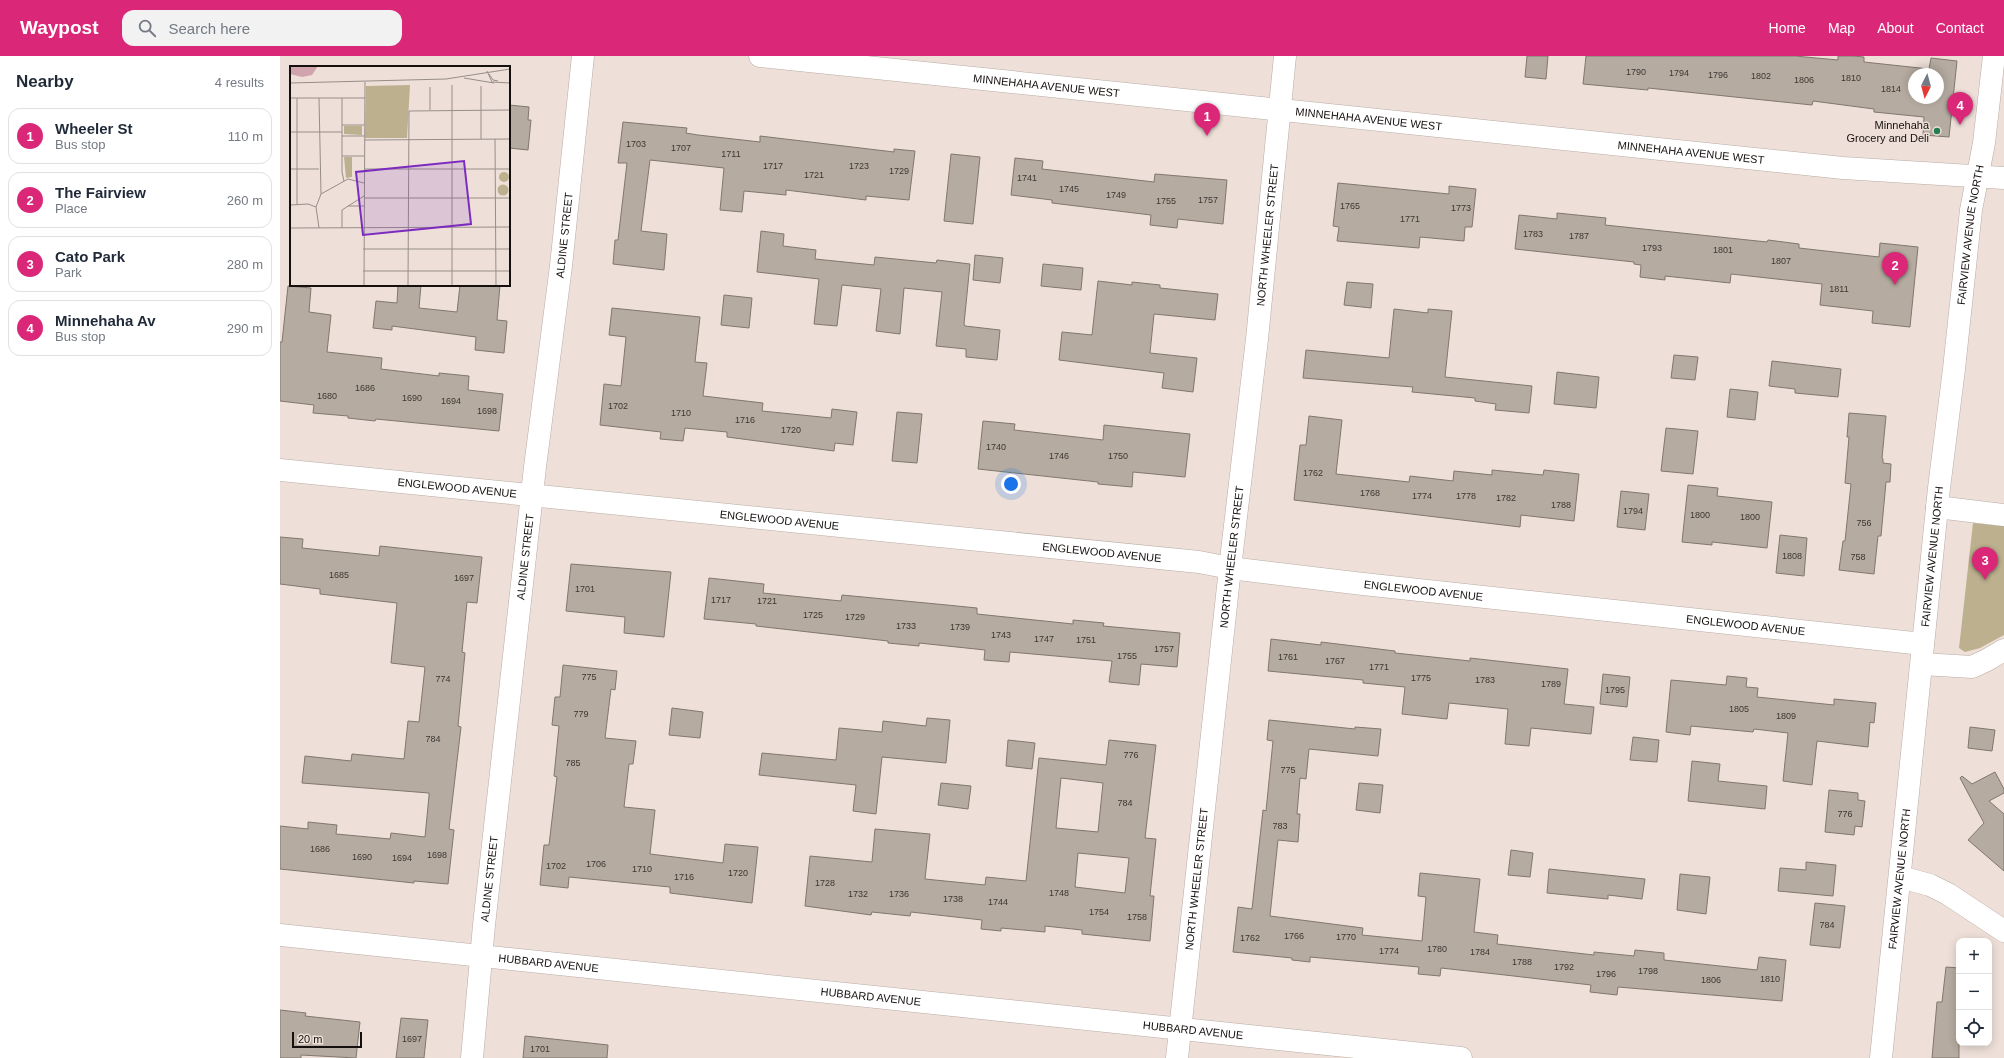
<!DOCTYPE html>
<html lang="en">
<head>
<meta charset="utf-8">
<style>
	:root { --surface:#fff; --page:#f2f2f3; --text:#1f2937; --muted:#747a83; --line:#e0e1e3; --accent:#db2777 }
	body { margin:0; font-family:Helvetica,sans-serif; background:var(--page); color:var(--text) }
	.controls { position:absolute; right:12px; bottom:12px; display:grid; overflow:hidden; border-radius:8px; box-shadow:0 2px 10px #0003 }
	.controls button { width:36px; height:36px; display:grid; place-items:center; padding:0; border:0; border-bottom:1px solid var(--line); background:var(--surface); color:var(--text); font:20px sans-serif }
	.compass { position:absolute; left:1628px; top:12px; width:36px; height:36px; border-radius:50%; background:var(--surface); box-shadow:0 2px 10px #0003; rotate:186deg }
	.scale { position:absolute; left:12px; bottom:10px; width:70px; box-sizing:border-box; padding-left:4px; border:2px solid #15100e; border-top:0; font-size:11px; line-height:14px; white-space:nowrap; color:#15100e; -webkit-text-stroke:3px #eee0d9; paint-order:stroke }
	.you { position:absolute; left:731px; top:428px; width:14px; height:14px; margin:-10px; border:3px solid #fff; border-radius:50%; background:#1a73e8; box-shadow:0 0 0 6px #1a73e833 }
	.badge { display:grid; place-items:center; width:26px; height:26px; border-radius:50%; background:var(--accent); color:#fff; font-size:13px; font-weight:700 }
	.pin { position:absolute; translate:-50% -33px; filter:drop-shadow(0 1px 2px #0008) }
	.pin::after { content:''; position:absolute; top:21px; width:14px; height:12px; background:inherit; clip-path:polygon(0 0,100% 0,50% 100%) }
	.list { margin:0; padding:0; list-style:none }
	h2 { display:flex; justify-content:space-between; align-items:center; height:52px; margin:0; padding:0 16px; font-size:17px }
	h2 small { font-size:13px; font-weight:400; color:var(--muted) }
	.list li { display:grid; grid-template-columns:26px 1fr auto; gap:12px; align-items:center; box-sizing:border-box; height:56px; margin:0 8px 8px; padding:0 8px; border:1px solid var(--line); border-radius:12px }
	.list b { display:block; font-size:15px; white-space:nowrap }
	.list p { margin:0; font-size:13px; white-space:nowrap; color:var(--muted) }
	.list em { font-size:13px; font-style:normal; color:var(--muted) }
	.icon { flex:none; width:22px; height:22px; fill:none; stroke:currentColor; stroke-width:2; stroke-linecap:round; stroke-linejoin:round }
	.map { position:relative; flex:none; width:1724px; height:1002px; overflow:hidden }
	header { display:flex; align-items:center; gap:24px; box-sizing:border-box; height:56px; padding:0 20px; background:var(--accent); color:#fff }
	header strong { font-size:19px }
	nav { display:flex; gap:22px; margin-inline-start:auto; font-size:14px }
	.search { width:280px; height:36px; background:var(--page); display:flex; align-items:center; gap:10px; box-sizing:border-box; padding:0 14px; border-radius:12px; color:var(--muted); font-size:15px }
	main { display:flex }
	aside { flex:1; background:var(--surface) }
	.map>svg:first-child { display:block }
</style>
</head>
<body>
<header>
<strong>Waypost</strong>
<div class="search"><svg class="icon" aria-label="search" viewBox="0 0 24 24"><circle cx="10" cy="10" r="6"/><path d="M15 15l6 6"/></svg>Search here</div>
<nav><a>Home</a><a>Map</a><a>About</a><a>Contact</a></nav>
</header>
<main>
<aside>
<h2>Nearby<small>4 results</small></h2>
<ul class="list">
<li><span class="badge">1</span><div><b>Wheeler St</b><p>Bus stop</p></div><em>110 m</em></li>
<li><span class="badge">2</span><div><b>The Fairview</b><p>Place</p></div><em>260 m</em></li>
<li><span class="badge">3</span><div><b>Cato Park</b><p>Park</p></div><em>280 m</em></li>
<li><span class="badge">4</span><div><b>Minnehaha Av</b><p>Bus stop</p></div><em>290 m</em></li>
</ul>
</aside>
<div class="map">
<svg width="1724" height="1002" viewBox="0 0 1724 1002">
	<rect width="100%" height="100%" fill="#eee0d9"/>
	<!-- green -->
	<polygon fill="#bcb08e" points="1693,467 1724,470 1724,579 1700,592 1685,596 1679,592"/>
	<!-- building -->
	<g fill="#b5aba0" stroke="#80776d" fill-rule="evenodd">
		<polygon points="1247,0 1268,0 1266,23 1245,21"/>
		<path d="M1306,0H1515L1558,4V0H1573L1584,1V6L1649,13L1651,2L1677,5L1669,81L1643,79L1644,61L1594,56V53L1533,45L1532,49L1368,32V34L1303,28ZM1634,18H1658V42H1634Z"/>
		<polygon points="229,49 249,51 248,64 251,64 248,94 229,92"/>
		<polygon points="343,66 407,72 406,77 418,79 480,86 480,80 614,96 614,93 635,95 629,144 586,140 586,144 506,134 506,139 464,135 462,156 440,154 444,112 370,104 361,175 387,178 384,214 333,208 335,184 338,184 347,107 338,107"/>
		<polygon points="671,98 700,101 693,168 664,165"/>
		<polygon points="735,102 763,105 762,113 874,126 875,118 947,124 943,168 898,163 897,172 870,169 871,159 772,147 772,144 731,139"/>
		<polygon points="1058,127 1169,138 1169,130 1196,133 1192,171 1185,171 1184,185 1140,181 1139,192 1057,185 1059,171 1053,170"/>
		<polygon points="1277,157 1326,162 1325,169 1487,186 1488,184 1519,188 1519,192 1599,201 1600,187 1638,191 1630,271 1592,267 1593,255 1540,249 1542,228 1451,218 1450,227 1385,220 1385,224 1360,221 1361,209 1354,208 1354,206 1235,193 1239,159 1277,163"/>
		<polygon points="481,175 504,178 503,190 536,194 535,203 594,209 595,201 656,207 657,204 690,208 684,268 685,270 720,274 717,304 686,301 686,293 656,290 662,236 624,232 620,278 596,275 601,233 562,229 557,270 534,268 539,223 477,216"/>
		<polygon points="695,199 723,202 720,227 693,224"/>
		<polygon points="763,208 803,212 801,234 761,230"/>
		<polygon points="818,225 852,229 852,226 880,229 880,232 938,238 935,264 874,258 870,297 917,302 913,336 882,332 884,317 779,304 782,276 812,279"/>
		<polygon points="1067,226 1093,228 1091,252 1064,249"/>
		<polygon points="118,229 141,229 139,252 177,256 180,229 220,229 217,264 227,265 224,297 195,294 196,281 112,270 112,274 93,272 96,245 117,247"/>
		<polygon points="8,230 31,232 29,256 51,259 47,296 102,302 101,313 159,320 159,317 189,320 188,334 223,338 219,375 96,363 95,365 68,362 68,360 33,357 34,349 0,345 0,286 2,286"/>
		<polygon points="444,239 472,242 469,272 441,269"/>
		<polygon points="332,252 420,261 415,306 427,307 423,340 483,347 482,355 551,362 552,353 577,356 573,389 555,387 554,395 447,381 447,376 405,372 403,385 380,383 381,376 320,369 324,328 341,330 346,281 329,279"/>
		<polygon points="1114,253 1148,257 1148,253 1172,255 1165,321 1252,330 1249,357 1215,354 1216,348 1195,345 1195,342 1132,336 1133,331 1023,322 1026,294 1109,302"/>
		<polygon points="1394,299 1418,301 1415,324 1391,322"/>
		<polygon points="1492,305 1561,313 1558,341 1515,337 1515,333 1489,330"/>
		<polygon points="1277,316 1319,321 1316,352 1274,348"/>
		<polygon points="1450,333 1478,336 1475,364 1447,361"/>
		<polygon points="617,356 642,358 637,407 612,405"/>
		<polygon points="1569,357 1606,360 1602,402 1603,403 1603,407 1611,408 1610,426 1606,426 1601,480 1598,480 1594,518 1559,514 1563,485 1565,485 1571,428 1565,427 1569,381 1567,381"/>
		<polygon points="1029,360 1062,364 1056,418 1129,426 1130,420 1173,425 1174,415 1212,419 1212,414 1263,419 1264,414 1299,418 1294,465 1241,459 1240,471 1014,444 1020,389 1026,389"/>
		<polygon points="703,365 735,368 734,374 823,384 824,369 910,378 905,421 853,416 852,431 818,428 818,426 698,413"/>
		<polygon points="1386,372 1418,375 1413,418 1381,415"/>
		<polygon points="1408,429 1438,432 1437,440 1492,446 1487,492 1432,486 1432,489 1402,486"/>
		<polygon points="1341,435 1369,438 1365,474 1337,471"/>
		<polygon points="1500,479 1527,482 1524,520 1496,517"/>
		<polygon points="0,481 23,483 22,492 99,500 100,490 202,501 197,547 187,546 182,596 185,597 178,670 181,671 169,773 174,774 168,828 134,825 134,827 0,813 0,770 28,773 28,766 57,769 56,778 110,783 111,777 145,781 149,740 149,737 22,727 25,700 71,705 72,698 124,703 128,665 139,666 145,611 111,607 117,547 40,538 40,533 0,528"/>
		<polygon points="291,508 391,516 384,581 344,577 345,561 286,555"/>
		<polygon points="429,522 484,528 483,537 561,545 562,539 667,549 697,552 697,558 793,568 793,564 824,567 823,570 900,577 897,611 861,608 859,629 829,626 832,605 730,596 729,606 704,604 705,594 639,587 639,590 608,587 608,585 476,570 476,568 424,563"/>
		<polygon points="991,583 1041,589 1041,586 1115,595 1115,597 1190,605 1190,602 1288,613 1284,648 1314,651 1311,678 1251,672 1249,690 1225,688 1228,653 1169,647 1167,663 1122,658 1125,631 1083,627 1083,624 988,615"/>
		<polygon points="283,609 337,615 335,634 331,633 325,682 356,685 353,708 349,708 344,751 375,754 370,798 443,807 445,788 478,791 472,847 390,837 390,831 289,821 288,832 260,829 264,789 269,789 277,721 274,720 279,670 272,669 275,641 280,641"/>
		<polygon points="1323,618 1350,621 1347,651 1320,648"/>
		<polygon points="1447,620 1467,622 1466,631 1478,632 1477,641 1554,649 1554,643 1596,647 1594,667 1590,666 1588,691 1537,685 1532,729 1503,725 1508,677 1474,673 1473,676 1411,670 1410,679 1386,676 1391,624 1446,629"/>
		<polygon points="392,652 423,656 420,682 389,679"/>
		<polygon points="647,662 670,664 666,707 602,701 596,758 573,755 576,729 479,719 482,697 556,704 559,672 602,676 603,665 646,670"/>
		<polygon points="989,664 1075,673 1075,671 1101,673 1098,700 1029,693 1026,723 1020,722 1017,758 1020,758 1018,786 998,784 990,860 1083,872 1082,879 1142,885 1146,841 1138,840 1140,817 1200,823 1194,876 1218,879 1217,888 1314,899 1314,896 1354,900 1355,894 1384,897 1384,904 1477,914 1479,901 1506,904 1502,945 1338,931 1337,939 1310,936 1311,929 1225,919 1161,912 1160,920 1138,918 1139,911 1030,901 1030,906 1012,904 1012,902 953,896 958,851 972,853 983,754 986,755 993,685 987,684"/>
		<polygon points="1690,671 1715,674 1712,695 1688,692"/>
		<polygon points="1353,681 1379,684 1377,706 1350,704"/>
		<polygon points="728,684 755,687 752,713 726,710"/>
		<path d="M829,684L876,689L865,782L876,783L870,840H874L870,885L802,878V874L765,870V876L721,872V875L701,873L702,864L631,856L630,860L592,856L591,859L525,850L530,800L592,806L595,773L650,778L645,823L705,829L706,821L746,825L759,702L826,709ZM781,722L823,727L818,776L776,772ZM798,797L849,802L845,837L795,831Z"/>
		<polygon points="1412,705 1440,708 1438,725 1487,730 1485,753 1408,745"/>
		<polygon points="1715,716 1724,733 1724,737 1709,745 1724,758 1724,815 1688,784 1704,767 1680,722 1682,720 1692,728"/>
		<polygon points="661,727 691,730 688,753 658,749"/>
		<polygon points="1079,727 1103,729 1100,757 1076,754"/>
		<polygon points="1549,734 1578,737 1578,744 1585,745 1582,771 1575,770 1574,779 1545,776"/>
		<polygon points="1231,794 1253,797 1250,821 1228,819"/>
		<polygon points="1526,806 1556,809 1553,840 1498,835 1500,812 1526,814"/>
		<polygon points="1269,813 1365,823 1362,843 1328,839 1328,843 1267,837"/>
		<polygon points="1400,818 1430,821 1426,858 1397,854"/>
		<polygon points="1535,847 1565,850 1560,892 1530,889"/>
		<polygon points="1666,911 1679,912 1679,1002 1652,1002 1657,946 1662,946"/>
		<polygon points="0,954 26,957 25,960 80,966 76,1002 21,999 21,1002 0,1002"/>
		<polygon points="121,962 148,964 144,1002 116,1002"/>
		<polygon points="245,980 328,989 327,1002 243,1002"/>
	</g>
	<g fill="none" stroke-linecap="round" stroke-linejoin="round">
		<!-- minor casing -->
		<g stroke="#b9aba5" stroke-width="23">
			<g id="minor">
				<path id="s1" d="M480,0L1563,112L1724,122"/>
				<path id="s2" d="M0,414L919,506L950,512L1083,528L1643,588"/>
				<polyline points="1657,451 1724,459"/>
				<polyline points="1642,608 1692,611 1707,604 1724,594"/>
				<polyline points="1620,821 1650,829 1668,838 1724,875"/>
				<path id="s3" d="M0,879L1181,1002"/>
				<path id="s4" d="M192,1002L204,869L255,411L281,210L303,0"/>
				<path id="s5" d="M897,1002L950,512L977,283L1005,0"/>
				<path id="s6" d="M1601,1002L1659,432L1674,313L1691,154L1704,87L1714,0"/>
			</g>
		</g>
		<!-- minor -->
		<use href="#minor" stroke="#fff" stroke-width="22"/>
	</g>
	<!-- markers -->
	<circle fill="#287d50" stroke="#eee0d9" stroke-width="1.5" cx="1657" cy="75" r="4"/>
	<g text-anchor="middle" stroke-width="3" stroke-linejoin="round" paint-order="stroke">
		<!-- number labels -->
		<g font-size="9" fill="#3d3732">
			<text x="1356" y="19">1790</text>
			<text x="1399" y="20">1794</text>
			<text x="1438" y="22">1796</text>
			<text x="1481" y="23">1802</text>
			<text x="1571" y="25">1810</text>
			<text x="1524" y="27">1806</text>
			<text x="1611" y="36">1814</text>
			<text x="356" y="91">1703</text>
			<text x="401" y="95">1707</text>
			<text x="451" y="101">1711</text>
			<text x="493" y="113">1717</text>
			<text x="579" y="113">1723</text>
			<text x="619" y="118">1729</text>
			<text x="534" y="122">1721</text>
			<text x="747" y="125">1741</text>
			<text x="789" y="136">1745</text>
			<text x="836" y="142">1749</text>
			<text x="928" y="147">1757</text>
			<text x="886" y="148">1755</text>
			<text x="1070" y="153">1765</text>
			<text x="1181" y="155">1773</text>
			<text x="1130" y="166">1771</text>
			<text x="1253" y="181">1783</text>
			<text x="1299" y="183">1787</text>
			<text x="1372" y="195">1793</text>
			<text x="1443" y="197">1801</text>
			<text x="1501" y="208">1807</text>
			<text x="1559" y="236">1811</text>
			<text x="85" y="335">1686</text>
			<text x="47" y="343">1680</text>
			<text x="132" y="345">1690</text>
			<text x="171" y="348">1694</text>
			<text x="338" y="353">1702</text>
			<text x="207" y="358">1698</text>
			<text x="401" y="360">1710</text>
			<text x="465" y="367">1716</text>
			<text x="511" y="377">1720</text>
			<text x="716" y="394">1740</text>
			<text x="779" y="403">1746</text>
			<text x="838" y="403">1750</text>
			<text x="1033" y="420">1762</text>
			<text x="1090" y="440">1768</text>
			<text x="1142" y="443">1774</text>
			<text x="1186" y="443">1778</text>
			<text x="1226" y="445">1782</text>
			<text x="1281" y="452">1788</text>
			<text x="1353" y="458">1794</text>
			<text x="1420" y="462">1800</text>
			<text x="1470" y="464">1800</text>
			<text x="1584" y="470">756</text>
			<text x="1512" y="503">1808</text>
			<text x="1578" y="504">758</text>
			<text x="59" y="522">1685</text>
			<text x="184" y="525">1697</text>
			<text x="305" y="536">1701</text>
			<text x="441" y="547">1717</text>
			<text x="487" y="548">1721</text>
			<text x="533" y="562">1725</text>
			<text x="575" y="564">1729</text>
			<text x="626" y="573">1733</text>
			<text x="680" y="574">1739</text>
			<text x="721" y="582">1743</text>
			<text x="764" y="586">1747</text>
			<text x="806" y="587">1751</text>
			<text x="884" y="596">1757</text>
			<text x="847" y="603">1755</text>
			<text x="1008" y="604">1761</text>
			<text x="1055" y="608">1767</text>
			<text x="1099" y="614">1771</text>
			<text x="309" y="624">775</text>
			<text x="1141" y="625">1775</text>
			<text x="163" y="626">774</text>
			<text x="1205" y="627">1783</text>
			<text x="1271" y="631">1789</text>
			<text x="1335" y="637">1795</text>
			<text x="1459" y="656">1805</text>
			<text x="301" y="661">779</text>
			<text x="1506" y="663">1809</text>
			<text x="153" y="686">784</text>
			<text x="851" y="702">776</text>
			<text x="293" y="710">785</text>
			<text x="1008" y="717">775</text>
			<text x="845" y="750">784</text>
			<text x="1565" y="761">776</text>
			<text x="1000" y="773">783</text>
			<text x="40" y="796">1686</text>
			<text x="157" y="802">1698</text>
			<text x="82" y="804">1690</text>
			<text x="122" y="805">1694</text>
			<text x="316" y="811">1706</text>
			<text x="276" y="813">1702</text>
			<text x="362" y="816">1710</text>
			<text x="458" y="820">1720</text>
			<text x="404" y="824">1716</text>
			<text x="545" y="830">1728</text>
			<text x="779" y="840">1748</text>
			<text x="578" y="841">1732</text>
			<text x="619" y="841">1736</text>
			<text x="673" y="846">1738</text>
			<text x="718" y="849">1744</text>
			<text x="819" y="859">1754</text>
			<text x="857" y="864">1758</text>
			<text x="1547" y="872">784</text>
			<text x="1014" y="883">1766</text>
			<text x="1066" y="884">1770</text>
			<text x="970" y="885">1762</text>
			<text x="1157" y="896">1780</text>
			<text x="1109" y="898">1774</text>
			<text x="1200" y="899">1784</text>
			<text x="1242" y="909">1788</text>
			<text x="1284" y="914">1792</text>
			<text x="1368" y="918">1798</text>
			<text x="1326" y="921">1796</text>
			<text x="1490" y="926">1810</text>
			<text x="1431" y="927">1806</text>
			<text x="132" y="986">1697</text>
			<text x="260" y="996">1701</text>
		</g>
		<!-- street labels -->
		<g font-size="11" fill="#15100e" stroke="#eee0d9">
			<text dy="4" stroke="none"><textPath href="#s1" startOffset="288">MINNEHAHA AVENUE WEST</textPath></text>
			<text dy="4" stroke="none"><textPath href="#s1" startOffset="612">MINNEHAHA AVENUE WEST</textPath></text>
			<text dy="4" stroke="none"><textPath href="#s1" startOffset="936">MINNEHAHA AVENUE WEST</textPath></text>
			<text dy="4" stroke="none"><textPath href="#s4" startOffset="828">ALDINE STREET</textPath></text>
			<text dy="4" stroke="none"><textPath href="#s5" startOffset="828">NORTH WHEELER STREET</textPath></text>
			<text dy="4" stroke="none"><textPath href="#s6" startOffset="828">FAIRVIEW AVENUE NORTH</textPath></text>
			<text dy="4" stroke="none"><textPath href="#s2" startOffset="178">ENGLEWOOD AVENUE</textPath></text>
			<text dy="4" stroke="none"><textPath href="#s2" startOffset="502">ENGLEWOOD AVENUE</textPath></text>
			<text dy="4" stroke="none"><textPath href="#s2" startOffset="826">ENGLEWOOD AVENUE</textPath></text>
			<text dy="4" stroke="none"><textPath href="#s6" startOffset="504">FAIRVIEW AVENUE NORTH</textPath></text>
			<text dy="4" stroke="none"><textPath href="#s4" startOffset="504">ALDINE STREET</textPath></text>
			<text dy="4" stroke="none"><textPath href="#s5" startOffset="504">NORTH WHEELER STREET</textPath></text>
			<text dy="4" stroke="none"><textPath href="#s2" startOffset="1150">ENGLEWOOD AVENUE</textPath></text>
			<text dy="4" stroke="none"><textPath href="#s2" startOffset="1474">ENGLEWOOD AVENUE</textPath></text>
			<text dy="4" stroke="none"><textPath href="#s4" startOffset="180">ALDINE STREET</textPath></text>
			<text dy="4" stroke="none"><textPath href="#s5" startOffset="180">NORTH WHEELER STREET</textPath></text>
			<text dy="4" stroke="none"><textPath href="#s6" startOffset="180">FAIRVIEW AVENUE NORTH</textPath></text>
			<text dy="4" stroke="none"><textPath href="#s3" startOffset="270">HUBBARD AVENUE</textPath></text>
			<text dy="4" stroke="none"><textPath href="#s3" startOffset="594">HUBBARD AVENUE</textPath></text>
			<text dy="4" stroke="none"><textPath href="#s3" startOffset="918">HUBBARD AVENUE</textPath></text>
		</g>
		<!-- poi labels -->
		<g font-size="11" fill="#15100e" stroke="#eee0d9" text-anchor="end">
			<text x="1649" y="73">Minnehaha<tspan x="1649" dy="13">Grocery and Deli</tspan></text>
		</g>
	</g>
	<!-- overview -->
	<g transform="translate(10 10)">
		<rect width="220" height="220" fill="#eee0d9"/>
		<path d="M120,19L117,72H75L76,20ZM72,60V69L54,68V60ZM54,91H62V111L56,112ZM209 111a5 5 0 1 1 10 0a5 5 0 1 1-10 0ZM207.5 124a5.5 5.5 0 1 1 11 0a5.5 5.5 0 1 1-11 0Z" fill="#bcb08e"/>
		<path d="M0,0H28L22,9L12,11L0,8Z" fill="#d1a3ad"/>
		<path fill="none" stroke="#978d88" stroke-width="1" d="M197,5L202,16L220,17M199,8L203,14L208,15M174,12L204,17M0,17L156,13L220,3M162,19V220M191,20V73M0,32H75M7,32V139M29,32L31,128L26,141L29,162M52,32V106L54,115M140,44V21M52,59H74M0,66H52M52,70H74M205,73L206,220M220,73V21M74,74L220,73M52,90H74M0,103H29M74,103H220M31,128L58,113L74,117M74,132H220M0,139L18,138L26,141M58,140H74M0,162L220,161M52,162V144L74,130M73,183H220M73,205H220M74,220L75,16M118,220L119,45L220,44"/>
		<path fill="#7b2cbf" fill-opacity="0.15" stroke="#7b2cbf" stroke-width="2" d="M174,95L181,158L73,169L66,106Z"/>
		<rect width="220" height="220" fill="none" stroke="#15100e" stroke-width="2"/>
	</g>
</svg>
<div class="controls">
<button>+</button>
<button>−</button>
<button><svg class="icon" aria-label="locate" viewBox="0 0 24 24"><circle cx="12" cy="12" r="6"/><path d="M12 2v4M12 18v4M2 12h4M18 12h4"/></svg></button>
</div>
<svg class="compass" viewBox="-18 -18 36 36"><path d="M0-13l5 13h-10z" fill="#e53935"/><path d="M0 13l5-13h-10z" fill="#747a83"/></svg>
<div class="scale">20 m</div>
<div class="you"></div>
<div class="pin badge" style="left:927px;top:80px">1</div>
<div class="pin badge" style="left:1615px;top:229px">2</div>
<div class="pin badge" style="left:1705px;top:524px">3</div>
<div class="pin badge" style="left:1680px;top:69px">4</div>
</div>
</main>
</body>
</html>
